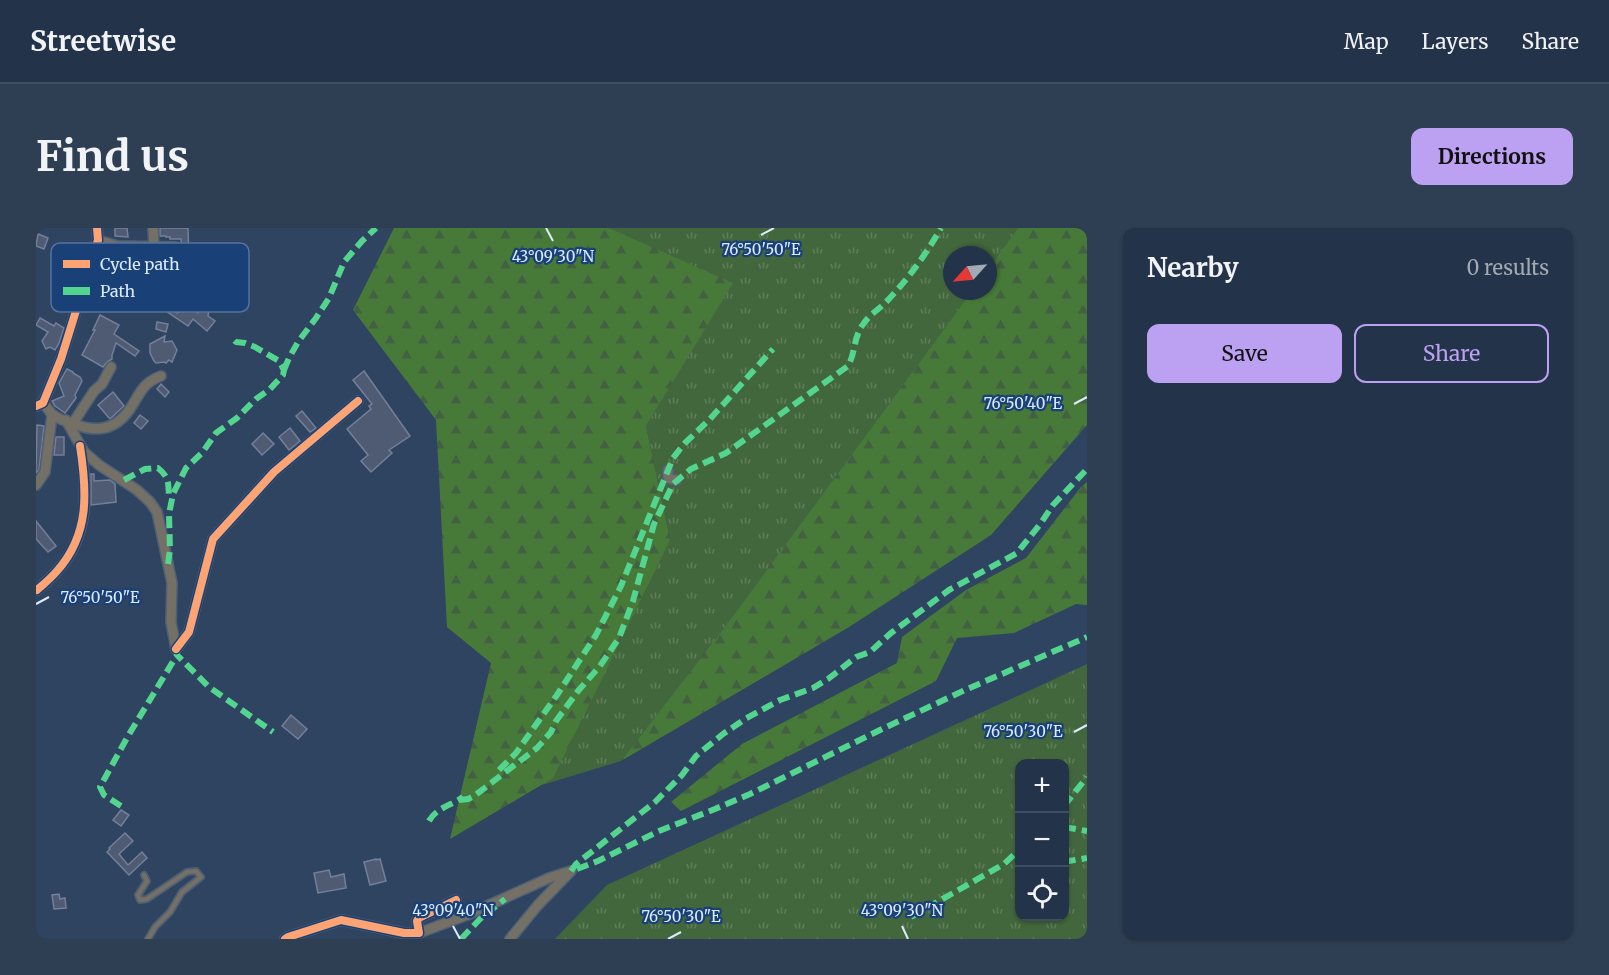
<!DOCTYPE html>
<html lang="en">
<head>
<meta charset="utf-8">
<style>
	:root { --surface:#233349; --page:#2f3f53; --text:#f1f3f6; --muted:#a3aab4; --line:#404e61; --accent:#bca0f2 }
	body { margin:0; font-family:Merriweather,serif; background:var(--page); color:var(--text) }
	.controls { position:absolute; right:18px; bottom:18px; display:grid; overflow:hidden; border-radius:12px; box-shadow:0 2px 4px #0004 }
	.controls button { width:54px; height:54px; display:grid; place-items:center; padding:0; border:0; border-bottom:2px solid var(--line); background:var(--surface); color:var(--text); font:30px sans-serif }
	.compass { position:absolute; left:907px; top:18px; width:54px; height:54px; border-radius:50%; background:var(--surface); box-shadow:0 2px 4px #0004; rotate:243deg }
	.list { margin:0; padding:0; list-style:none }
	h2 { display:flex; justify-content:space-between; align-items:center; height:78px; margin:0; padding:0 24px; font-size:26px }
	h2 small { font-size:20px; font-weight:400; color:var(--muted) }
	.actions { display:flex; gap:12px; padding:18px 24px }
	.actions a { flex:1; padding:14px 0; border:2px solid var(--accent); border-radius:12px; text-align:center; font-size:21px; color:var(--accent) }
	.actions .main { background:var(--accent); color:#111 }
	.icon { flex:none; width:33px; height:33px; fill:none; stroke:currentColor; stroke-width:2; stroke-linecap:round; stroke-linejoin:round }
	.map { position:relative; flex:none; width:1051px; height:711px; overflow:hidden; border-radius:12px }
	header { display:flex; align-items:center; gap:36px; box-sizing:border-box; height:84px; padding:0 30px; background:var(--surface); border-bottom:2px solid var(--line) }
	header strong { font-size:28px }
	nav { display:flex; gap:33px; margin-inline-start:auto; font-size:21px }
	.intro { display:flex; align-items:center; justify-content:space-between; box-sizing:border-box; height:144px; padding:0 36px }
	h1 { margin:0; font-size:42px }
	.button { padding:15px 27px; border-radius:12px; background:var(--accent); color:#111; font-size:21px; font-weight:700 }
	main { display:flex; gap:36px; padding:0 36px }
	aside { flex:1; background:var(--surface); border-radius:12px; box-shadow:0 2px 4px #0004 }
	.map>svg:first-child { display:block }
</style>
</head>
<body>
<header>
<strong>Streetwise</strong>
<nav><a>Map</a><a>Layers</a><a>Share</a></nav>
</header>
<div class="intro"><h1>Find us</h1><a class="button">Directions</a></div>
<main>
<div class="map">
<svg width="1051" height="711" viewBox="0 0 1051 711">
	<defs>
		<pattern id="grass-tufts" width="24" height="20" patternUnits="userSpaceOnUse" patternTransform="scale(1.5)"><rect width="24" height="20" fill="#43673c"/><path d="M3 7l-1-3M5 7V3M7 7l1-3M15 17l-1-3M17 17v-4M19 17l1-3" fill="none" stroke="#5e7d59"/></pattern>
		<pattern id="forest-firs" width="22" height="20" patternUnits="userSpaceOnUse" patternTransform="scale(1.5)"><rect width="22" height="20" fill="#477a39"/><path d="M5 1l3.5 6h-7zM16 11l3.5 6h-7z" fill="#446042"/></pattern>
	</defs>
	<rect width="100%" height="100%" fill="#2f4461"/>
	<!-- grass -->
	<g fill="url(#grass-tufts)" fill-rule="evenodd">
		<polygon points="573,0 982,0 952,41 952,27 916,27 916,63 936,63 691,396 585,533 506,557 634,312 610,198 696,55"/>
		<path d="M1051,436V711H519L571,657ZM984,536H1028V688H984Z"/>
	</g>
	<!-- forest -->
	<g fill="url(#forest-firs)">
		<polygon points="358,0 573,0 697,55 610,198 634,312 517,550 414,611 455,435 411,399 400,192 317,82"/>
		<polygon points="982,0 1051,0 1051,197 955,307 813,399 585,533 691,396 936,63 952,63 952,41"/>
		<polygon points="1051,254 1051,377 1040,376 978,405 921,410 900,453 645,583 635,574 706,516 861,435 866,409 930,362 990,330 1045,259"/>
	</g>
	<!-- building -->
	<g fill="#4f5a73" stroke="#747f9a" stroke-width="1.5">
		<polygon points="79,0 91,0 92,9 79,8"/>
		<polygon points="124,0 152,0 153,33 162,33 162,38 163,39 162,50 154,49 153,65 146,62 147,33 145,11 134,11 134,9 130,9 130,8 124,8"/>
		<polygon points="2,6 12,10 8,21 0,18"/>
		<polygon points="135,77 137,82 141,85 146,83 150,77 162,85 166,79 170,79 173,81 172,88 179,93 171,103 157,91 152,98 130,83"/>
		<polygon points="64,87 83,97 78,106 103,123 99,128 80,115 76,127 76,131 71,134 67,139 46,127 59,102 57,102"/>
		<polygon points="4,90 18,98 20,95 28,100 23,115 19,122 14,119 10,121 6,113 12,104 0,97"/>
		<polygon points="121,94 132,96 130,104 120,101"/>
		<polygon points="129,108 128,114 136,113 141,122 136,134 133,132 130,135 128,134 120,135 118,133 114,125 114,116"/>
		<polygon points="31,141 37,144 37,145 44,149 46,153 39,167 40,170 29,185 19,178 16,173 28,168 23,155"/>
		<polygon points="328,143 374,208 353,222 356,225 335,244 325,233 332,227 311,201 335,181 333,178 336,176 317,152"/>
		<polygon points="125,156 133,164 129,169 121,161"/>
		<polygon points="77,164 88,178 74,191 62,177"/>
		<polygon points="266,183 280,200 274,204 260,188"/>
		<polygon points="104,187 112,193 105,201 98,195"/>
		<polygon points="1,197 8,198 3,242 0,245"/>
		<polygon points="254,200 264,213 253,222 243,209"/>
		<polygon points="227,205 238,216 226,227 216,216"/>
		<polygon points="20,209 28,209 28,227 18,227"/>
		<polygon points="55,246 58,246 58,253 74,252 79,256 80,274 55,277"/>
		<polygon points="0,293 20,318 12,324 0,311"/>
		<polygon points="255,487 271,501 262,511 246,498"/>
		<polygon points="85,582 93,587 85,598 77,592"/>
		<polygon points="89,605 97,613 83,626 92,637 106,624 111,630 93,647 71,624 74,621 73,620"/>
		<polygon points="340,631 340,632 344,631 350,653 334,657 328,634"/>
		<polygon points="293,642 295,649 308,646 310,660 282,665 278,645"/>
		<polygon points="23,666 24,671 29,670 30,680 18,681 16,667"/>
	</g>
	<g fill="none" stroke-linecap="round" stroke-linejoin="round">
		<!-- lane casing -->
		<g stroke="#4f6076" stroke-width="8">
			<polyline id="lane" points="108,647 111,653 102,667 104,672 111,671 151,644 160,643 165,649 146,664 134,684 119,699 112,711"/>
		</g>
		<!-- street casing -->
		<g stroke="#4f6076" stroke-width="12">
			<g id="street">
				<polyline points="117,0 118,19"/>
				<path d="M62,12L81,18L139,19C144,38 135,59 142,78"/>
				<path d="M7,175C10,178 13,183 16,186C22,191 34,195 41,197C63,205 81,200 94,181C105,165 105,156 125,148"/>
				<polyline points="0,178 7,175 25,131 62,12 61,0"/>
				<polyline points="30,192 48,224 63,237 101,262 114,274 121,284 136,355 135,394 140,421"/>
				<polyline points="37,195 58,163 66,156 75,139"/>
				<polyline points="632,242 632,249 634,251 641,252"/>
				<polyline points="0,257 9,244 16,187"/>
				<path d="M1,362C8,356 15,350 21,343C54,307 51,265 45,220"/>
				<polyline points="140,421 153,404 177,311 238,244 322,173"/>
				<polyline points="383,705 431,687 513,650 535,643"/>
				<polyline points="249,711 252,709 305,692 368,705 383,705 381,693 383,690 420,672"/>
				<polyline points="474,711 502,677 533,645"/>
			</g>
		</g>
		<!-- lane -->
		<use href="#lane" stroke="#757066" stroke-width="4.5"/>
		<!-- street -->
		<use href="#street" stroke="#757066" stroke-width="9"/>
		<!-- quiet -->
		<g stroke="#53d58f" stroke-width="6" stroke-dasharray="12 6" stroke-linecap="butt">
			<polyline points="248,142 253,130 262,114 280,90 293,70 308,34 326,13 340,0"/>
			<path d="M88,252L109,241L122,240C134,250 132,255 133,270"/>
			<polyline points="132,336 134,322 133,286 137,266 150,240 166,225 180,205 201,190 220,171 234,161 247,147 248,142 243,133 219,119 209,115 200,114 196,110"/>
			<polyline points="140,422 141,427 173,459 237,504"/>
			<polyline points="463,542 480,525 521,467 560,407 585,358 637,230 649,215 674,191 737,121"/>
			<path d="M424,572L432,571L438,568L501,520L515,504L520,493L542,463L564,438L583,410L597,373L618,296L637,256L655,241L690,225L812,138C820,124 817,109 828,95C834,86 845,80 852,72C873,50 890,26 905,0"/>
			<polyline points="85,578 68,567 64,559 92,508 141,427"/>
			<polyline points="1028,578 1051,549"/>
			<path d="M393,593C400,580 416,577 427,569"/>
			<polyline points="1028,599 1051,603"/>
			<polyline points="1028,631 1033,633 1051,630"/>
			<polyline points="541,641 562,633 623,603 679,581 714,566 844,502 929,462 1051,409"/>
			<polyline points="535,643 540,636 619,574 646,547 660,528 687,506 709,491 744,472 777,460 792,451 820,429 834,424 855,405 913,362 981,325 1005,295 1017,277 1051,241"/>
			<polyline points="875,689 968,636 984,621"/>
			<polyline points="425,711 444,691 469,671"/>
		</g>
		<!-- cycleway casing -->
		<g stroke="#194077" stroke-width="11">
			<g id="cycleway">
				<polyline points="0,178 7,175 25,131 62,12 61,0"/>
				<path d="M1,362C8,356 15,350 21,343C54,306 51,263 44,218"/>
				<polyline points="140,421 153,404 177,311 238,244 322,173"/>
				<polyline points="249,711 252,709 305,692 368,705 383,705 381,693 383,690 420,672"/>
			</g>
		</g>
		<!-- cycleway -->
		<use href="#cycleway" stroke="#fda474" stroke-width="8"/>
	</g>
	<!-- ticks -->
	<path fill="none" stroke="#ddebfe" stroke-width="2" d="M510,0L517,13M725,7L738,0M1038,176L1051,169M0,376L13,369M1038,504L1051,497M417,698L424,711M866,698L872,711M632,711L645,704"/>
	<!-- legend -->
	<rect x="15" y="15" width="198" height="69" rx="9" fill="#194077" stroke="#5473a0" stroke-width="1.5"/>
	<rect x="27" y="32" width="27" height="8" fill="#fda474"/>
	<rect x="27" y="59" width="27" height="8" fill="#53d58f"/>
	<g font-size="16" fill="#ddebfe">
		<text x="64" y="42">Cycle path</text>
		<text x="64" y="69">Path</text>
	</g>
	<g font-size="15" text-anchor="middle" fill="#ddebfe" stroke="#194077" stroke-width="4.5" stroke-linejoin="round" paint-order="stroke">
		<text x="725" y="27">76°50'50"E</text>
		<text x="517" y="34">43°09'30"N</text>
		<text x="987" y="181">76°50'40"E</text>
		<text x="64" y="375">76°50'50"E</text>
		<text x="987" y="509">76°50'30"E</text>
		<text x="417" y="688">43°09'40"N</text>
		<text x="866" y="688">43°09'30"N</text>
		<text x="645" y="694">76°50'30"E</text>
	</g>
</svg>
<div class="controls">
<button>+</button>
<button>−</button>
<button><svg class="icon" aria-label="locate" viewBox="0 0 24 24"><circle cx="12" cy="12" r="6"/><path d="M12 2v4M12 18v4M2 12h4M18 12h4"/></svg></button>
</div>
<svg class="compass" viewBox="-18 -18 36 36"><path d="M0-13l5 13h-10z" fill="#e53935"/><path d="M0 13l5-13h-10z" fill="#a3aab4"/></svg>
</div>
<aside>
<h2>Nearby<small>0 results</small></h2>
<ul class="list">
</ul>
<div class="actions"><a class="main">Save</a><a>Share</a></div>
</aside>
</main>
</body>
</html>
